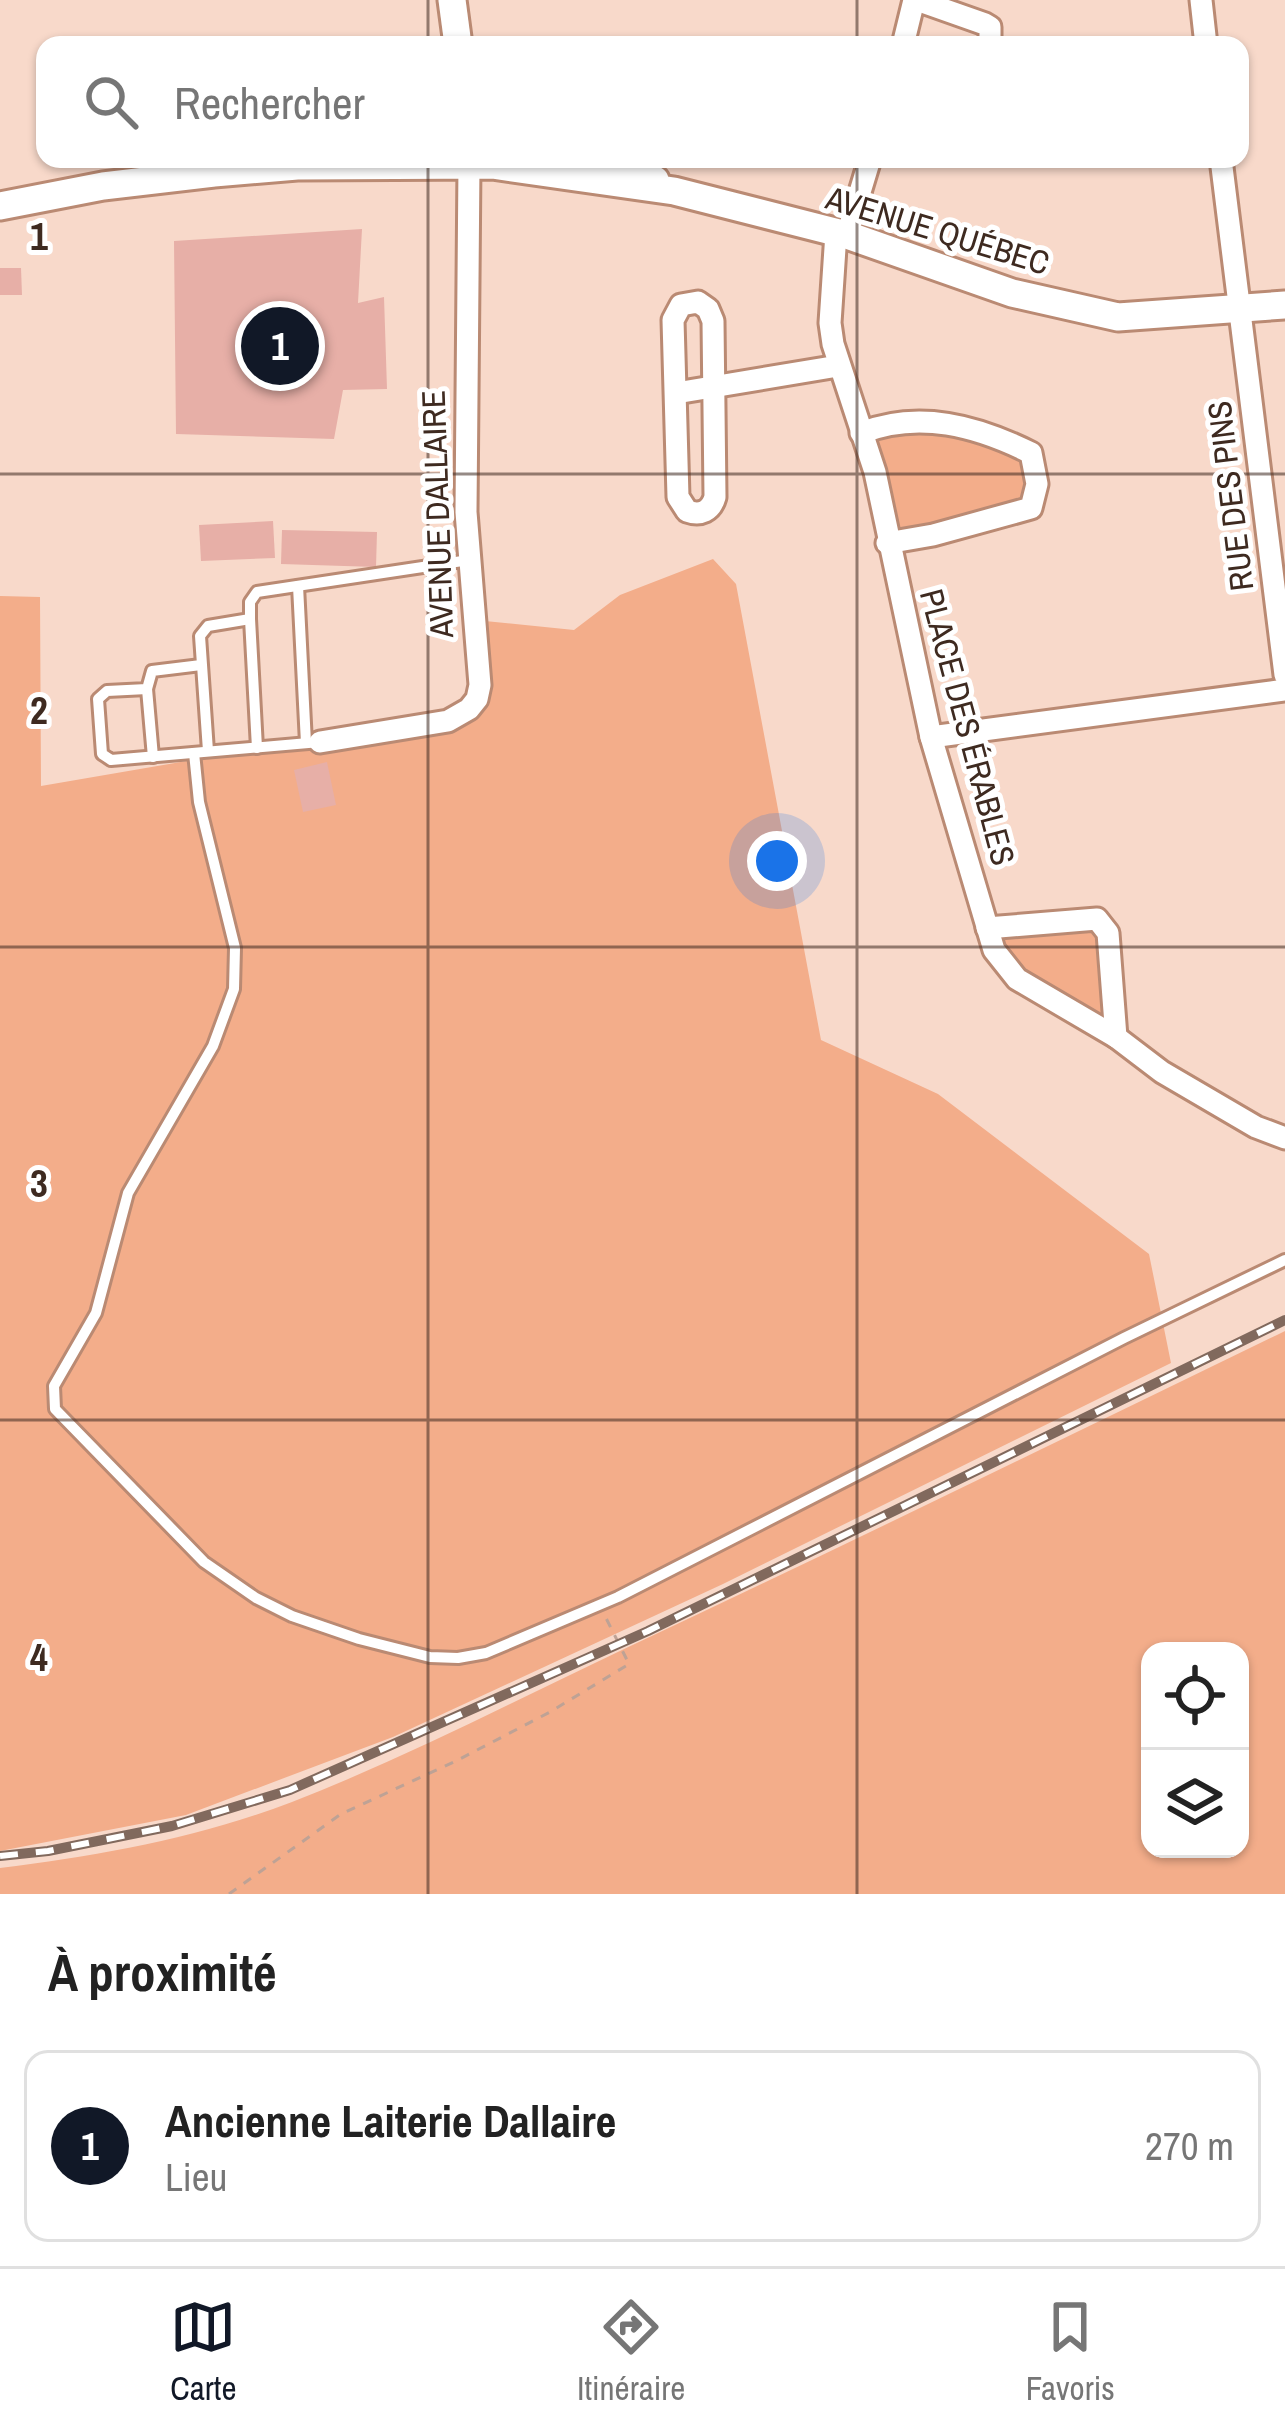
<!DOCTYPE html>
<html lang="fr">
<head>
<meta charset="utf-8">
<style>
	:root { --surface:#fff; --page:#f6f6f6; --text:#222; --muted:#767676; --line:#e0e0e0; --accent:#111827 }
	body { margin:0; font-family:"Archivo Narrow",sans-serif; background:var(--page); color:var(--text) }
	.controls { position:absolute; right:36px; bottom:36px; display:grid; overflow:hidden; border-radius:24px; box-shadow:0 3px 9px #0004 }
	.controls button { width:108px; height:108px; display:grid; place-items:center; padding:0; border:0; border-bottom:3px solid var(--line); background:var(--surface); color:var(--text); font:60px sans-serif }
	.you { position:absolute; left:777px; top:861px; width:42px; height:42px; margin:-30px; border:9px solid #fff; border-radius:50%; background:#1a73e8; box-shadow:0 0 0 18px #1a73e833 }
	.badge { display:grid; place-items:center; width:78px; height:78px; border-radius:50%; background:var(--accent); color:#fff; font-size:39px; font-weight:700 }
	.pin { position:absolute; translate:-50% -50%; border:6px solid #fff; box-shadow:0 3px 12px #0006 }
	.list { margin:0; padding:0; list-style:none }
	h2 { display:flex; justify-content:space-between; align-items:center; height:156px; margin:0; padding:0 48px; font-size:51px }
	h2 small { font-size:39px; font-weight:400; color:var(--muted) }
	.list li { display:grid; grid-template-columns:78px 1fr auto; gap:36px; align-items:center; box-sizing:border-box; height:192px; margin:0 24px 24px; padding:0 24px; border:3px solid var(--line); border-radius:24px }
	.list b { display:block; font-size:45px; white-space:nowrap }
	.list p { margin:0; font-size:39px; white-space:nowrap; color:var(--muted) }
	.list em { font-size:39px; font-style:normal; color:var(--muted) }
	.icon { flex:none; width:66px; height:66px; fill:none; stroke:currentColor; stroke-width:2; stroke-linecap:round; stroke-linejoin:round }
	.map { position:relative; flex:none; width:1285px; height:1894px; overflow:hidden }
	.search { position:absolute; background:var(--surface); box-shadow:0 3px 9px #0004; left:36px; right:36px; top:36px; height:132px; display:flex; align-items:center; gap:30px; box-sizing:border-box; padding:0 42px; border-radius:24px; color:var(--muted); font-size:45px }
	.sheet { height:372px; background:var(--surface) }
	nav { display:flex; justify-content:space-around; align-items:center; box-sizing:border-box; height:168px; border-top:3px solid var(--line); background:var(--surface); font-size:33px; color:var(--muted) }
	nav a { display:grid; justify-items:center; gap:6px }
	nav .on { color:var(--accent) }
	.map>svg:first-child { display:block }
</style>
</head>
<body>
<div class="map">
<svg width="1285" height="1894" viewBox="0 0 1285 1894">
	<rect width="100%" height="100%" fill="#f8d9ca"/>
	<!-- green -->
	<g fill="#f3ad8a" fill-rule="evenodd">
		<polygon points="933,420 1031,453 1031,508 887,543 861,433"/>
		<polygon points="713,559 736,584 821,1040 938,1094 1149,1254 1171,1363 723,1584 393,1737 186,1815 0,1851 0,596 40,597 41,786 431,719 459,708 469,692 475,620 574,630 620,595"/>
		<polygon points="1097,919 1116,1037 1017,979 987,928"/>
		<path d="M1285,1331V1894H0V1868C99,1856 198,1838 292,1802C405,1758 512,1702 622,1650C844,1546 1064,1438 1285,1331ZM1150,1651H1240V1849H1150Z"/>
	</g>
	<!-- building -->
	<g fill="#e7afa7">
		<polygon points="362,229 358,303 384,297 387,389 343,390 334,439 176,434 174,241"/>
		<polygon points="0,268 21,268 22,295 0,295"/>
		<polygon points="273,521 275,558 201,561 199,525"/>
		<polygon points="282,530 377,532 376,567 281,564"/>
		<polygon points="327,762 336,805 303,812 294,770"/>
	</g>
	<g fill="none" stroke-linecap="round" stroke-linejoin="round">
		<!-- service casing -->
		<g stroke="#ba8a73" stroke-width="16">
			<g id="service">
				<polyline points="298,586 306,743"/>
				<polyline points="250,619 257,748"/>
				<polyline points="201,665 152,671 147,689 107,691 98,699 102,754 111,760 320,742"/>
				<polyline points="147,689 153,757"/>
				<polyline points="208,751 200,636 208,626 250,619 250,602 257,592 469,560"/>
				<polyline points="194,753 199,802 235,948 234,989 213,1046 128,1193 96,1313 54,1386 55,1409 204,1562 256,1598 292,1616 359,1639 430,1657 458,1658 486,1653 618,1597 1124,1338 1285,1260"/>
			</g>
		</g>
		<!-- minor casing -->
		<g stroke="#ba8a73" stroke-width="27">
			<g id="minor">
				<polyline points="917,0 985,24 990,27 990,45"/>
				<polyline points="1201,0 1206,45"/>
				<polyline points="903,45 914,0"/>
				<polyline points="1221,159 1285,675"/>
				<polyline points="836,233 830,323 833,344 875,472 931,737 994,950 1017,979 1116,1037 1162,1072 1256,1127 1285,1138"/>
				<polyline points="847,235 870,159"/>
				<path d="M698,302L708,309L713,321L715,497C711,511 701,516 687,511L678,497L673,320L681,305Z"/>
				<polyline points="676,393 838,366"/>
				<path d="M861,433C919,410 977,426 1031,453L1037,484L1031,508L933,535L887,543"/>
				<polyline points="931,737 1285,690"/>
				<polyline points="320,742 448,721 469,709 477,699 480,685 466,512 469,164"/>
				<polyline points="987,928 1097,919 1108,933 1116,1037"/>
			</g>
		</g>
		<!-- tertiary casing -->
		<g stroke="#ba8a73" stroke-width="33">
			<g id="tertiary">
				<polyline points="452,0 458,45"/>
				<polyline points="612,159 655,180"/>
				<polyline points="0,206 103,186 214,173 297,166 492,165 674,191 847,235 1012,293 1118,317 1285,305"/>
			</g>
		</g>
		<!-- path -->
		<polyline stroke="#bea295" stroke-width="3" stroke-dasharray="9 9" stroke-linecap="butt" points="229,1894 341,1814 456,1761 550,1712 629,1664 605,1616"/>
		<!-- service -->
		<use href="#service" stroke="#fff" stroke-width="10"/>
		<!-- minor -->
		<use href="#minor" stroke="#fff" stroke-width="21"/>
		<!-- tertiary -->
		<use href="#tertiary" stroke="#fff" stroke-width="27"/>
		<!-- rail casing -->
		<g stroke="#81695d" stroke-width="10">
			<polyline id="rail" points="0,1856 48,1851 172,1826 290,1790 648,1631 1285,1320"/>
		</g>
		<!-- rail -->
		<use href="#rail" stroke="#fff" stroke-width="6" stroke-dasharray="18" stroke-linecap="butt"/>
	</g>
	<!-- grid -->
	<path fill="none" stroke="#3e2a20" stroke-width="3" stroke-opacity="0.55" d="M428,0V45M857,0V45M428,159V1894M857,159V1894M0,474H1285M0,947H1285M0,1420H1285"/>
	<g text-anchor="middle" stroke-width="10" stroke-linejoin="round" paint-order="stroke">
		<!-- street labels -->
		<g font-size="33" fill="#3e2a20" stroke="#fff">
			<text transform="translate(938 230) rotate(17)" y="12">AVENUE QUÉBEC</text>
			<text transform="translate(1230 496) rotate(-97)" y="12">RUE DES PINS</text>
			<text transform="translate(437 514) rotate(-92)" y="12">AVENUE DALLAIRE</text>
			<text transform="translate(968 727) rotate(75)" y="12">PLACE DES ÉRABLES</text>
		</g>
	</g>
	<g font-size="39" text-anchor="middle" font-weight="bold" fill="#3e2a20" stroke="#fff" stroke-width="10" stroke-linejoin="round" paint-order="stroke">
		<text x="39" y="250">1</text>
		<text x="39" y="724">2</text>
		<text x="39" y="1197">3</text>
		<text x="39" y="1671">4</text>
	</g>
</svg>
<div class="controls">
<button><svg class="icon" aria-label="locate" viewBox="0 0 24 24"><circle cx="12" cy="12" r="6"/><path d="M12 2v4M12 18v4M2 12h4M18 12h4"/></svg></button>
<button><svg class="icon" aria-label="layers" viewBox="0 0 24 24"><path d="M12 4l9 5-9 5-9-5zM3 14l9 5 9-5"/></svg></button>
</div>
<div class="you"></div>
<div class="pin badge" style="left:280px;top:346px">1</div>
<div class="search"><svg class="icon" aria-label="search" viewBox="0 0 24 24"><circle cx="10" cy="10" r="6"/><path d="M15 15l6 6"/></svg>Rechercher</div>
</div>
<section class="sheet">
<h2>À proximité<small></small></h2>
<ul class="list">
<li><span class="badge">1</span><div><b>Ancienne Laiterie Dallaire</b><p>Lieu</p></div><em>270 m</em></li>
</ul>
</section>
<nav>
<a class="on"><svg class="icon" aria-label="map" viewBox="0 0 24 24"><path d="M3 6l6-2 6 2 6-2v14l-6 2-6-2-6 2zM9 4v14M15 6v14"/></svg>Carte</a>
<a><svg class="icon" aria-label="directions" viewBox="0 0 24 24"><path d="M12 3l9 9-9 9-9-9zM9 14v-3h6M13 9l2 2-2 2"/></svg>Itinéraire</a>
<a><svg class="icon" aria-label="saved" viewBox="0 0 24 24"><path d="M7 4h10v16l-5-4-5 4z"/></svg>Favoris</a>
</nav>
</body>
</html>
